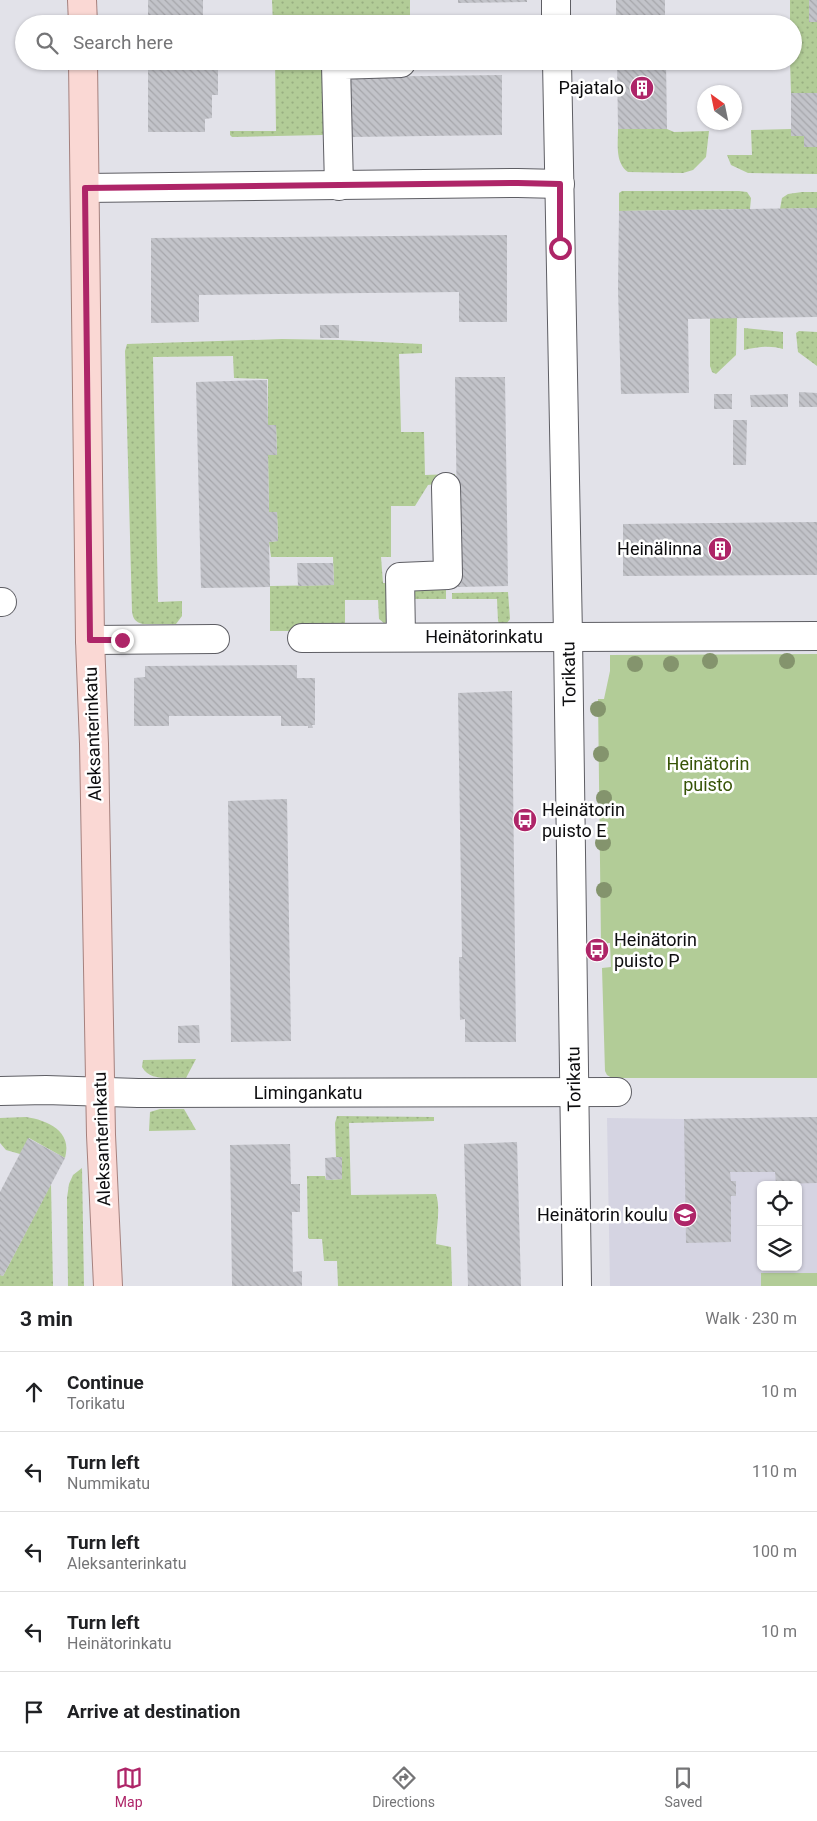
<!DOCTYPE html>
<html lang="en">
<head>
<meta charset="utf-8">
<style>
	:root { --surface:#fff; --page:#f2f2f2; --text:#202124; --muted:#757577; --line:#e0e0e0; --accent:#ae2568 }
	body { margin:0; font-family:Roboto,sans-serif; background:var(--page); color:var(--text) }
	.controls { position:absolute; right:15px; bottom:15px; display:grid; overflow:hidden; border-radius:8px; box-shadow:0 1px 4px #0004 }
	.controls button { width:45px; height:45px; display:grid; place-items:center; padding:0; border:0; border-bottom:1px solid var(--line); background:var(--surface); color:var(--text); font:25px sans-serif }
	.compass { position:absolute; left:697px; top:85px; width:45px; height:45px; border-radius:50%; background:var(--surface); box-shadow:0 1px 4px #0004; rotate:327deg }
	.stop { position:absolute; width:15px; height:15px; margin:-11px; border:4px solid #ae2568; border-radius:50%; background:#fff }
	.stop.end { background:#ae2568; border-color:#fff; box-shadow:0 1px 5px #0008 }
	.list { margin:0; padding:0; list-style:none }
	h2 { display:flex; justify-content:space-between; align-items:center; height:65px; margin:0; padding:0 20px; font-size:21px }
	h2 small { font-size:16px; font-weight:400; color:var(--muted) }
	.list li { display:grid; grid-template-columns:32px 1fr auto; gap:15px; align-items:center; box-sizing:border-box; height:80px; padding:0 20px; border-top:1px solid var(--line) }
	.list b { display:block; font-size:19px; white-space:nowrap }
	.list p { margin:0; font-size:16px; white-space:nowrap; color:var(--muted) }
	.list em { font-size:16px; font-style:normal; color:var(--muted) }
	.icon { flex:none; width:28px; height:28px; fill:none; stroke:currentColor; stroke-width:2; stroke-linecap:round; stroke-linejoin:round }
	.map { position:relative; flex:none; width:817px; height:1286px; overflow:hidden }
	.search { position:absolute; background:var(--surface); box-shadow:0 1px 4px #0004; left:15px; right:15px; top:15px; height:55px; display:flex; align-items:center; gap:12px; box-sizing:border-box; padding:0 18px; border-radius:28px; color:var(--muted); font-size:19px }
	.sheet { height:465px; background:var(--surface) }
	nav { display:flex; justify-content:space-around; align-items:center; box-sizing:border-box; height:70px; border-top:1px solid var(--line); background:var(--surface); font-size:14px; color:var(--muted) }
	nav a { display:grid; justify-items:center; gap:2px }
	nav .on { color:var(--accent) }
	.map>svg:first-child { display:block }
</style>
</head>
<body>
<div class="map">
<svg width="817" height="1286" viewBox="0 0 817 1286">
	<defs>
		<pattern id="grass-dots" width="8" height="8" patternUnits="userSpaceOnUse" patternTransform="scale(1.25)"><rect width="8" height="8" fill="#b2cc97"/><path d="M2 2h.1M6 6h.1" fill="none" stroke="#98ae81" stroke-width="1.8" stroke-linecap="round"/></pattern>
		<pattern id="building-back-hatch" width="6" height="6" patternUnits="userSpaceOnUse" patternTransform="scale(1.25)"><rect width="6" height="6" fill="#c2c3c9"/><path d="M-1 5l2 2M0 0l6 6M5-1l2 2" fill="none" stroke="#a6a6ab"/></pattern>
	</defs>
	<rect width="100%" height="100%" fill="#e2e2e9"/>
	<!-- built -->
	<path fill="#d5d4e2" fill-rule="evenodd" d="M817,1117V1286H610L607,1118L684,1119ZM761,1185H798V1267H761Z"/>
	<!-- grass -->
	<g fill="url(#grass-dots)">
		<polygon points="272,0 410,0 410,22 521,24 273,24"/>
		<polygon points="790,0 809,0 809,22 817,22 817,93 791,93 790,61 793,61 793,24 790,24"/>
		<polygon points="275,61 324,61 325,134 322,135 232,137 230,135 230,131 276,131"/>
		<polygon points="412,61 505,61 505,67 498,69 412,70"/>
		<path d="M618,129H667L674,132L709,131L706,157L693,170L683,173L628,172C615,163 618,144 618,129Z"/>
		<polygon points="791,129 792,136 804,136 804,147 817,147 817,174 748,173 731,165 727,155 752,155 751,130"/>
		<polygon points="622,191 739,191 747,192 751,198 750,209 619,211 619,193"/>
		<polygon points="802,192 817,192 817,208 780,209 782,198 788,194"/>
		<polygon points="710,318 737,318 736,355 716,374 712,372 710,366"/>
		<path d="M744,328L783,332V349C770,345 758,347 744,350Z"/>
		<polygon points="799,331 817,332 817,366 798,352 796,333"/>
		<path d="M282,339L339,340L422,344V353L399,354L401,432H424L425,475L455,474V481L428,485L415,506H391V557H381L383,583H392L388,622L384,623L379,619L378,600H345V623L321,624L308,631H270V586L334,585L333,557H271L269,542L278,541L277,512H269L268,455H277L276,425H268V379L234,378L233,356L153,357L158,602L182,601V616L176,624H143C135,622 133,619 132,611L125,351L127,344Z"/>
		<polygon points="411,584 446,587 446,599 407,599"/>
		<polygon points="508,592 510,619 507,623 499,623 498,621 497,599 452,599 452,593"/>
		<path d="M196,1059L186,1078C171,1077 150,1082 142,1067L143,1060Z"/>
		<polygon points="160,1109 184,1109 196,1130 149,1131 150,1112"/>
		<path d="M337,1116L434,1117V1121L349,1123L351,1195L436,1194C441,1210 436,1227 436,1244L451,1247L452,1286H338L337,1261H324L322,1239H309L308,1237L307,1176H325L326,1180L342,1179V1158L336,1157L335,1123Z"/>
		<path d="M26,1117C47,1120 73,1131 65,1158L29,1138L20,1154L6,1150L0,1143V1118Z"/>
		<polygon points="82,1168 84,1286 68,1286 67,1198 69,1184 73,1175"/>
		<polygon points="51,1184 53,1286 0,1286 0,1275 3,1276"/>
	</g>
	<!-- park -->
	<g fill="#b2cc97">
		<polygon points="817,654 817,1078 612,1078 607,1075 605,1071 602,968 611,967 610,943 601,943 598,699 604,699 610,671 610,655"/>
		<rect x="761" y="1273" width="56" height="13"/>
	</g>
	<!-- building -->
	<g fill="url(#building-back-hatch)">
		<rect x="148" y="0" width="55" height="24"/>
		<polygon points="458,0 527,0 527,2 458,3"/>
		<rect x="616" y="0" width="49" height="24"/>
		<rect x="809" y="0" width="8" height="22"/>
		<polygon points="148,61 212,61 212,64 218,63 218,95 212,95 212,118 205,119 205,132 148,132"/>
		<polygon points="617,61 666,61 667,129 618,129"/>
		<polygon points="502,75 502,135 351,137 350,77"/>
		<polygon points="791,93 817,93 817,147 804,147 804,136 791,136"/>
		<polygon points="817,208 817,317 688,319 689,393 621,394 618,289 619,211"/>
		<polygon points="507,235 507,322 459,322 459,292 199,295 199,322 151,323 151,238"/>
		<rect x="320" y="325" width="19" height="13"/>
		<polygon points="455,377 505,377 508,586 458,587"/>
		<polygon points="267,380 268,425 276,425 277,455 268,455 269,512 277,512 278,541 269,542 270,587 201,588 196,382"/>
		<polygon points="799,392 817,393 817,407 799,407"/>
		<rect x="714" y="394" width="18" height="15"/>
		<polygon points="788,394 788,407 751,407 750,395"/>
		<polygon points="733,420 747,420 746,465 733,465"/>
		<polygon points="817,522 817,575 623,576 623,524"/>
		<polygon points="297,563 333,563 334,585 298,586"/>
		<polygon points="297,665 297,678 315,678 315,725 312,725 313,728 308,728 308,726 281,726 281,716 169,716 169,726 134,726 134,678 145,677 145,666"/>
		<polygon points="512,691 516,1042 465,1042 465,1019 460,1020 459,957 462,957 458,693"/>
		<polygon points="287,799 291,1041 231,1042 228,801"/>
		<polygon points="199,1025 200,1043 178,1043 178,1026"/>
		<polygon points="817,1117 817,1183 776,1184 775,1172 730,1172 731,1181 736,1181 736,1196 731,1196 731,1242 686,1243 684,1119"/>
		<polygon points="28,1138 65,1158 3,1276 0,1275 0,1192"/>
		<polygon points="517,1142 521,1286 468,1286 464,1144"/>
		<polygon points="290,1144 291,1184 300,1184 300,1212 292,1212 293,1272 302,1271 302,1286 232,1286 230,1145"/>
		<polygon points="336,1157 342,1157 342,1179 326,1180 325,1158"/>
	</g>
	<g fill="none" stroke-linecap="round" stroke-linejoin="round">
		<!-- minor casing -->
		<g stroke="#5e5e64" stroke-width="30">
			<g id="minor">
				<polyline points="556,0 556,24"/>
				<polyline points="557,61 568,636 577,1286"/>
				<polyline points="339,186 336,65 401,63"/>
				<polyline points="85,188 518,183 560,184"/>
				<polyline points="0,602 2,602"/>
				<polyline points="401,637 400,577 448,575 446,487"/>
				<polyline points="302,638 817,636"/>
				<polyline points="90,640 215,639"/>
				<polyline points="0,1091 46,1090 138,1093 617,1092"/>
			</g>
		</g>
		<!-- major casing -->
		<g stroke="#a5807d" stroke-width="30">
			<g id="major">
				<polyline points="82,0 83,24"/>
				<polyline points="83,61 90,640 94,744 101,1135 108,1286"/>
			</g>
		</g>
		<!-- minor -->
		<use href="#minor" stroke="#fff" stroke-width="28"/>
		<!-- major -->
		<use href="#major" stroke="#fad8d4" stroke-width="28"/>
	</g>
	<!-- trees -->
	<g fill="#84946d">
		<circle cx="710" cy="661" r="8"/>
		<circle cx="787" cy="661" r="8"/>
		<circle cx="635" cy="664" r="8"/>
		<circle cx="671" cy="664" r="8"/>
		<circle cx="598" cy="709" r="8"/>
		<circle cx="601" cy="754" r="8"/>
		<circle cx="604" cy="798" r="8"/>
		<circle cx="603" cy="843" r="8"/>
		<circle cx="604" cy="890" r="8"/>
	</g>
	<g fill="none" stroke-linecap="round" stroke-linejoin="round">
		<!-- route -->
		<polyline stroke="#ae2568" stroke-width="6" points="122,640 90,640 85,188 518,183 560,184 560,248"/>
	</g>
	<!-- icons -->
	<defs>
		<g id="building-disc" transform="scale(1.25)"><circle r="9.5" fill="#ae2568" stroke="#fff"/><path d="M-4-6H4V6H1V3H-1V6H-4ZM-2.5-4.3h1.7v1.8h-1.7ZM.8-4.3h1.7v1.8H.8ZM-2.5-1h1.7V.8h-1.7ZM.8-1h1.7V.8H.8Z" fill="#fff"/></g>
		<g id="bus-disc" transform="scale(1.25)"><circle r="9.5" fill="#ae2568" stroke="#fff"/><path d="M-5-6H5V4H4V6H2V4H-2V6H-4V4H-5ZM-3.5-4V0h7V-4ZM-3.5 1.2v1.5H-2V1.2ZM2 1.2v1.5H3.5V1.2Z" fill="#fff"/></g>
		<g id="school-disc" transform="scale(1.25)"><circle r="9.5" fill="#ae2568" stroke="#fff"/><path d="M0-5L7-2L0 1L-7-2ZM-4 1L0 2.5L4 1V4Q0 6-4 4Z" fill="#fff"/></g>
	</defs>
	<g fill-rule="evenodd">
		<use href="#building-disc" x="642" y="88"/>
		<use href="#building-disc" x="720" y="549"/>
		<use href="#bus-disc" x="525" y="820"/>
		<use href="#bus-disc" x="597" y="950"/>
		<use href="#school-disc" x="685" y="1215"/>
	</g>
	<g text-anchor="middle" stroke-width="5" stroke-linejoin="round" paint-order="stroke">
		<!-- poi labels -->
		<g font-size="18" fill="#0d0d0f" stroke="#fff" text-anchor="end">
			<text x="624" y="94">Pajatalo</text>
			<text x="702" y="555">Heinälinna</text>
			<text x="542" y="816" text-anchor="start">Heinätorin<tspan x="542" dy="21">puisto E</tspan></text>
			<text x="614" y="946" text-anchor="start">Heinätorin<tspan x="614" dy="21">puisto P</tspan></text>
			<text x="668" y="1221">Heinätorin koulu</text>
		</g>
		<!-- street labels -->
		<g font-size="18" fill="#0d0d0f" stroke="#fff">
			<text x="484" y="643">Heinätorinkatu</text>
			<text transform="translate(569 674) rotate(-91)" y="6">Torikatu</text>
			<text transform="translate(93 734) rotate(-92)" y="6">Aleksanterinkatu</text>
			<text transform="translate(574 1079) rotate(-91)" y="6">Torikatu</text>
			<text x="308" y="1099">Limingankatu</text>
			<text transform="translate(102 1139) rotate(-92)" y="6">Aleksanterinkatu</text>
		</g>
		<!-- park labels -->
		<g font-size="18" fill="#375407" stroke="#fff">
			<text x="708" y="770">Heinätorin<tspan x="708" dy="21">puisto</tspan></text>
		</g>
	</g>
</svg>
<div class="controls">
<button><svg class="icon" aria-label="locate" viewBox="0 0 24 24"><circle cx="12" cy="12" r="6"/><path d="M12 2v4M12 18v4M2 12h4M18 12h4"/></svg></button>
<button><svg class="icon" aria-label="layers" viewBox="0 0 24 24"><path d="M12 4l9 5-9 5-9-5zM3 14l9 5 9-5"/></svg></button>
</div>
<svg class="compass" viewBox="-18 -18 36 36"><path d="M0-13l5 13h-10z" fill="#e53935"/><path d="M0 13l5-13h-10z" fill="#757577"/></svg>
<div class="stop" style="left:560px;top:248px"></div>
<div class="stop end" style="left:122px;top:640px"></div>
<div class="search"><svg class="icon" aria-label="search" viewBox="0 0 24 24"><circle cx="10" cy="10" r="6"/><path d="M15 15l6 6"/></svg>Search here</div>
</div>
<section class="sheet">
<h2>3 min<small>Walk · 230 m</small></h2>
<ul class="list">
<li><svg class="icon" aria-label="ahead" viewBox="0 0 24 24"><path d="M12 20V5M6 11l6-6 6 6"/></svg><div><b>Continue</b><p>Torikatu</p></div><em>10 m</em></li>
<li><svg class="icon" aria-label="left" viewBox="0 0 24 24"><path d="M17 20v-9H6M10 6l-5 5 5 5"/></svg><div><b>Turn left</b><p>Nummikatu</p></div><em>110 m</em></li>
<li><svg class="icon" aria-label="left" viewBox="0 0 24 24"><path d="M17 20v-9H6M10 6l-5 5 5 5"/></svg><div><b>Turn left</b><p>Aleksanterinkatu</p></div><em>100 m</em></li>
<li><svg class="icon" aria-label="left" viewBox="0 0 24 24"><path d="M17 20v-9H6M10 6l-5 5 5 5"/></svg><div><b>Turn left</b><p>Heinätorinkatu</p></div><em>10 m</em></li>
<li><svg class="icon" aria-label="arrive" viewBox="0 0 24 24"><path d="M6 21V4h12l-3 4 3 4H6"/></svg><div><b>Arrive at destination</b></div></li>
</ul>
</section>
<nav>
<a class="on"><svg class="icon" aria-label="map" viewBox="0 0 24 24"><path d="M3 6l6-2 6 2 6-2v14l-6 2-6-2-6 2zM9 4v14M15 6v14"/></svg>Map</a>
<a><svg class="icon" aria-label="directions" viewBox="0 0 24 24"><path d="M12 3l9 9-9 9-9-9zM9 14v-3h6M13 9l2 2-2 2"/></svg>Directions</a>
<a><svg class="icon" aria-label="saved" viewBox="0 0 24 24"><path d="M7 4h10v16l-5-4-5 4z"/></svg>Saved</a>
</nav>
</body>
</html>
